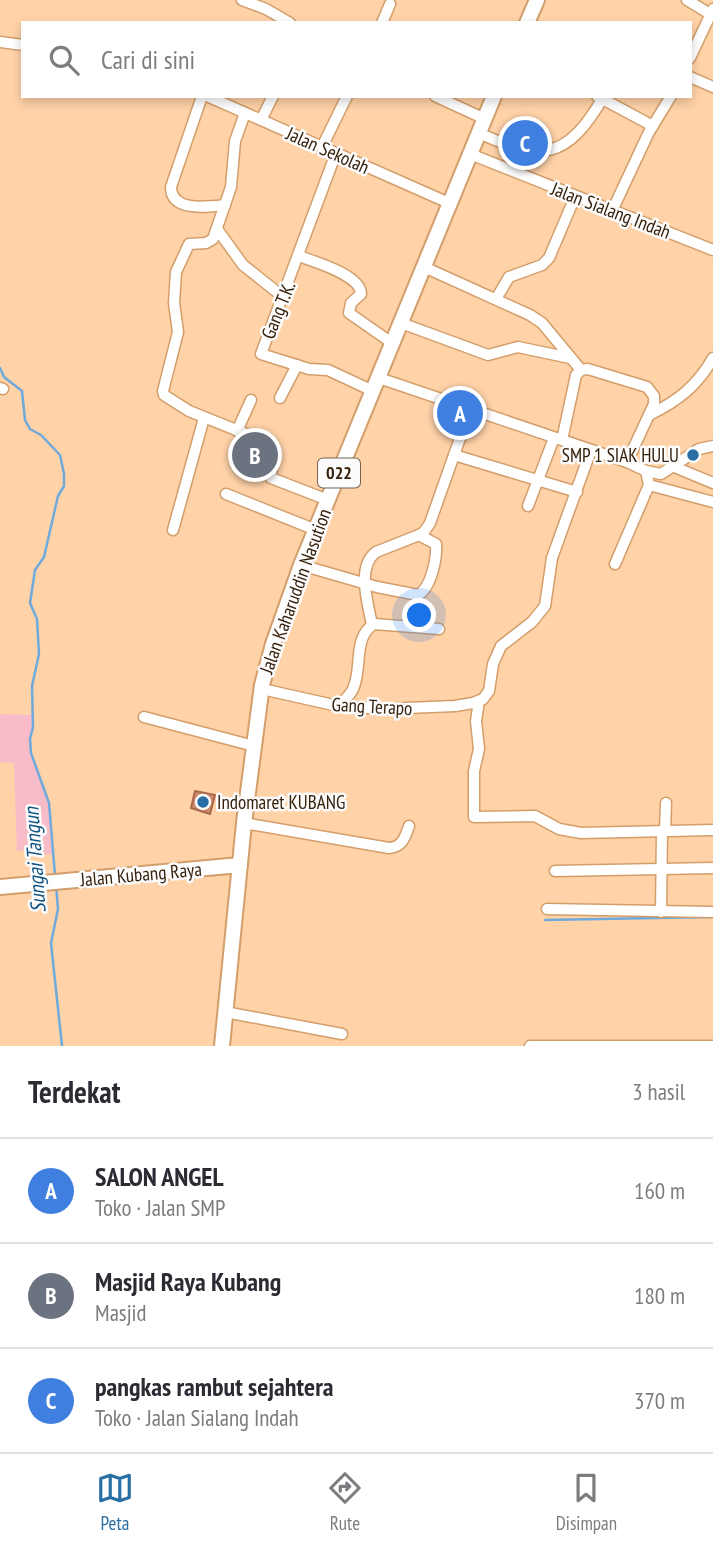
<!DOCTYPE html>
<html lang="id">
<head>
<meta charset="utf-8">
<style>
	:root { --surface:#fff; --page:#f2f2f3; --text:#2b2b33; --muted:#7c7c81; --line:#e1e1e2; --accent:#296fa4 }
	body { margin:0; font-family:"PT Sans Narrow",sans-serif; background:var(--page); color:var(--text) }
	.you { position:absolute; left:420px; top:616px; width:24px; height:24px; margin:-18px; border:5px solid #fff; border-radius:50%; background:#1a73e8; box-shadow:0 0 0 10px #1a73e833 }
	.badge { display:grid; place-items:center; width:46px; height:46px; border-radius:50%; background:var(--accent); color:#fff; font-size:23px; font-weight:700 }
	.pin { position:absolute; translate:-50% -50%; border:4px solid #fff; box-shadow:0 2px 7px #0006 }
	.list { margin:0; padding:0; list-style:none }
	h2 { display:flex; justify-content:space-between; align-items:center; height:91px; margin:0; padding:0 28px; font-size:30px }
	h2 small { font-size:23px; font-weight:400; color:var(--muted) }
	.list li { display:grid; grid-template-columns:46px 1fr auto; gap:21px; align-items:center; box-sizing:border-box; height:105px; padding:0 28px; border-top:2px solid var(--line) }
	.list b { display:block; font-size:26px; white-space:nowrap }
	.list p { margin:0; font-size:23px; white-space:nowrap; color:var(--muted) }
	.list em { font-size:23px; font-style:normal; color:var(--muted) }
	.icon { flex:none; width:38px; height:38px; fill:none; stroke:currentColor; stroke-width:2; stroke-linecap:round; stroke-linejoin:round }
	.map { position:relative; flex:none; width:713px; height:1046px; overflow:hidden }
	.search { position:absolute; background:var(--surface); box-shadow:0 4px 10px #0003; left:21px; right:21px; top:21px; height:77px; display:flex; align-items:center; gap:18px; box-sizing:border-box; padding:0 24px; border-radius:0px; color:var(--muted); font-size:26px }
	.sheet { height:406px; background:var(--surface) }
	nav { display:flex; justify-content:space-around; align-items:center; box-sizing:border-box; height:98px; border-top:2px solid var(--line); background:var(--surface); font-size:19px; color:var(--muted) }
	nav a { display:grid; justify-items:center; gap:4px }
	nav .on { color:var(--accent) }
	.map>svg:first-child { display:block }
</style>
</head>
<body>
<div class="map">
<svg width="713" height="1046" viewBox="0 0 713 1046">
	<rect width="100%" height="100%" fill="#ffd2a8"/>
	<!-- green -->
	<polygon fill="#f7bcc8" points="0,714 32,715 31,753 49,803 53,854 44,855 42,849 17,851 14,763 0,762"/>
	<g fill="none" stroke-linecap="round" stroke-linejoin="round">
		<!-- stream -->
		<g stroke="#6eaadc" stroke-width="2.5">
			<polyline points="0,368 4,377 22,391 25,420 30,429 41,435 60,455 64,474 64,486 58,496 44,557 35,570 30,603 37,619 39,654 32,686 33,727 30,739 31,753 49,803 55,875"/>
			<polyline points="56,885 58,909 51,943 62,1046"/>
			<polyline points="545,920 713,917"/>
		</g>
	</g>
	<!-- building -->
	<polygon fill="#ce896a" stroke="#a9694c" stroke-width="2" points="195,791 215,795 210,814 191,808"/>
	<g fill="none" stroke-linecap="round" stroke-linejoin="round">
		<!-- minor casing -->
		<g stroke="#d39e6a" stroke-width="13">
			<g id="minor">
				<polyline points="242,0 266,9 290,23"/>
				<polyline points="687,0 710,14"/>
				<polyline points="382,23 390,4"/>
				<polyline points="0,42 23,45"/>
				<polyline points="690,58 713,9"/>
				<polyline points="690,77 713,87"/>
				<path d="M202,96L171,187C171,212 207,207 225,205"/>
				<polyline points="207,96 449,203"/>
				<polyline points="435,96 485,119"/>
				<polyline points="597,96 653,126"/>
				<polyline points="245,113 235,141 231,187 213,239 206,243 189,244 176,272 174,303 178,332 163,391 164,395 189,411 271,444 274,448 271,478 328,500"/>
				<polyline points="261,120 273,96"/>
				<path d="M479,133C542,162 567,160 604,96"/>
				<polyline points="322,147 347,96"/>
				<polyline points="336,153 261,354 309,369 328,370 373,391"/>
				<polyline points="470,154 713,250"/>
				<polyline points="612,211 649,132 671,96"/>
				<polyline points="217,229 243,265 282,296"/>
				<path d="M299,256C315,262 361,275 361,294L351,303L349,313L392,343"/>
				<polyline points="424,267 530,315 542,323 581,370"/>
				<polyline points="496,299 509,277 542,265 549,258 575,197"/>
				<polyline points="401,323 488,355 518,347 570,358"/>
				<polyline points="379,378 627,462 646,471 649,485 713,502"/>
				<polyline points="0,388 3,389"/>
				<polyline points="280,398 297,365"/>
				<path d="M649,415C678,401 697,386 713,358"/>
				<polyline points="237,431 251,400"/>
				<polyline points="562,440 576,375 581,370 588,369 647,387 654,396 654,404 627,462"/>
				<polyline points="454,455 577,492"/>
				<polyline points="672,466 713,483"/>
				<polyline points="646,471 661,474 699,449 713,446"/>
				<polyline points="226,494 316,530"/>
				<polyline points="528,506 554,438"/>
				<polyline points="173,530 204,418"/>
				<polyline points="615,564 649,485"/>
				<path d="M301,565L377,587L418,595C431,588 437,559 436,544L419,535"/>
				<path d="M372,625C368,603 356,567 376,552L419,535L424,532L430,523L470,410"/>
				<polyline points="262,689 338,706 383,709 455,706 473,703 483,699 489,691 493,664 501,646 532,622 545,606 552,558 591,450"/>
				<polyline points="479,701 476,721 479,749 474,771 474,817 535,816 559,829 581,833 713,830"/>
				<path d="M338,706C343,701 350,696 353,689C363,668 352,638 374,624L439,629"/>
				<polyline points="144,717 254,746"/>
				<path d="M244,823L389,848C402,847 405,838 409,826"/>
				<polyline points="665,831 666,803"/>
				<polyline points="555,871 713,868"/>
				<polyline points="547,909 713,912"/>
				<polyline points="661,912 662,831"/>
				<polyline points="225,1012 342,1034"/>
				<polyline points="530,1046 713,1046"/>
			</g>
		</g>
		<!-- highway casing -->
		<g stroke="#d39e6a" stroke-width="18">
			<g id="highway">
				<polyline points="527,23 537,0"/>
				<polyline points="0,887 240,865"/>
				<polyline points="222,1046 244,823 262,685 273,644 301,565 494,96"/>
			</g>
		</g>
		<!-- minor -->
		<use href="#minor" stroke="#fff" stroke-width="10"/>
		<!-- highway -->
		<use href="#highway" stroke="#fff" stroke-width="14"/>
	</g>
	<!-- markers -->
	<g fill="#296fa4" stroke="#fcfcfc" stroke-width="2.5">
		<circle cx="693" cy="455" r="7"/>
		<circle cx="203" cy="802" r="7"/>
	</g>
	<g text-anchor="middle" stroke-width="5" stroke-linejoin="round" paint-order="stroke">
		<!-- shield labels -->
		<rect fill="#fcfcfc" stroke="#716353" stroke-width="2" x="318" y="458.5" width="42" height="29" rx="5"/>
		<g font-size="18" font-weight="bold" fill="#36210b">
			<text x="339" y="479">022</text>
		</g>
		<!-- street labels -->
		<g font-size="19" fill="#36210b" stroke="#fcfcfc">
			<text transform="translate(328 150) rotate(24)" y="7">Jalan Sekolah</text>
			<text transform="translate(611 210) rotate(21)" y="7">Jalan Sialang Indah</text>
			<text transform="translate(278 310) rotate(-68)" y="7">Gang T.K.</text>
			<text transform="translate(295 591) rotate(-70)" y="7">Jalan Kaharuddin Nasution</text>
			<text transform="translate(372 706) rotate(3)" y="7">Gang Terapo</text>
			<text transform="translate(141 874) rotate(-5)" y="7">Jalan Kubang Raya</text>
		</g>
		<!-- poi labels -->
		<g font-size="19" fill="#36210b" stroke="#fcfcfc" text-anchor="end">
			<text x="679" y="462">SMP 1 SIAK HULU</text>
			<text x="217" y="809" text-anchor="start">Indomaret KUBANG</text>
		</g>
		<!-- water labels -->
		<g font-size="21" font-style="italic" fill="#0f5483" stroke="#fcfcfc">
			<text transform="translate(35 860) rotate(-94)" y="7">Sungai Tangun</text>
		</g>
	</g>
</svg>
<div class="you"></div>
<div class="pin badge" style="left:460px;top:413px;background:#3f7fe0">A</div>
<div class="pin badge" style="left:255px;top:455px;background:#6b7280">B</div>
<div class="pin badge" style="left:525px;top:143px;background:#3f7fe0">C</div>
<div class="search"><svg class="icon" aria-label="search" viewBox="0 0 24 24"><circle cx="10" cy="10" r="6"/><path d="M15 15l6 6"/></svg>Cari di sini</div>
</div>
<section class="sheet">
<h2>Terdekat<small>3 hasil</small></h2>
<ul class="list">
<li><span class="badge" style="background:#3f7fe0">A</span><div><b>SALON ANGEL</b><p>Toko · Jalan SMP</p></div><em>160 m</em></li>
<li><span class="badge" style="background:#6b7280">B</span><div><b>Masjid Raya Kubang</b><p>Masjid</p></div><em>180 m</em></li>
<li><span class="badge" style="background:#3f7fe0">C</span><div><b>pangkas rambut sejahtera</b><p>Toko · Jalan Sialang Indah</p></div><em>370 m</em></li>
</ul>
</section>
<nav>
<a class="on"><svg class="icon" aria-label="map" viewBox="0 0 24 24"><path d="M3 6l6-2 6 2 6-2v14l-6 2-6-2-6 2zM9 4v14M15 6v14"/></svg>Peta</a>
<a><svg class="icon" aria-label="directions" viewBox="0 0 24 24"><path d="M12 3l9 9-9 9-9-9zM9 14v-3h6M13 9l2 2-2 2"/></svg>Rute</a>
<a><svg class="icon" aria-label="saved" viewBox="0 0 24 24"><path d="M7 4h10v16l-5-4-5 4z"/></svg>Disimpan</a>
</nav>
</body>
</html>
